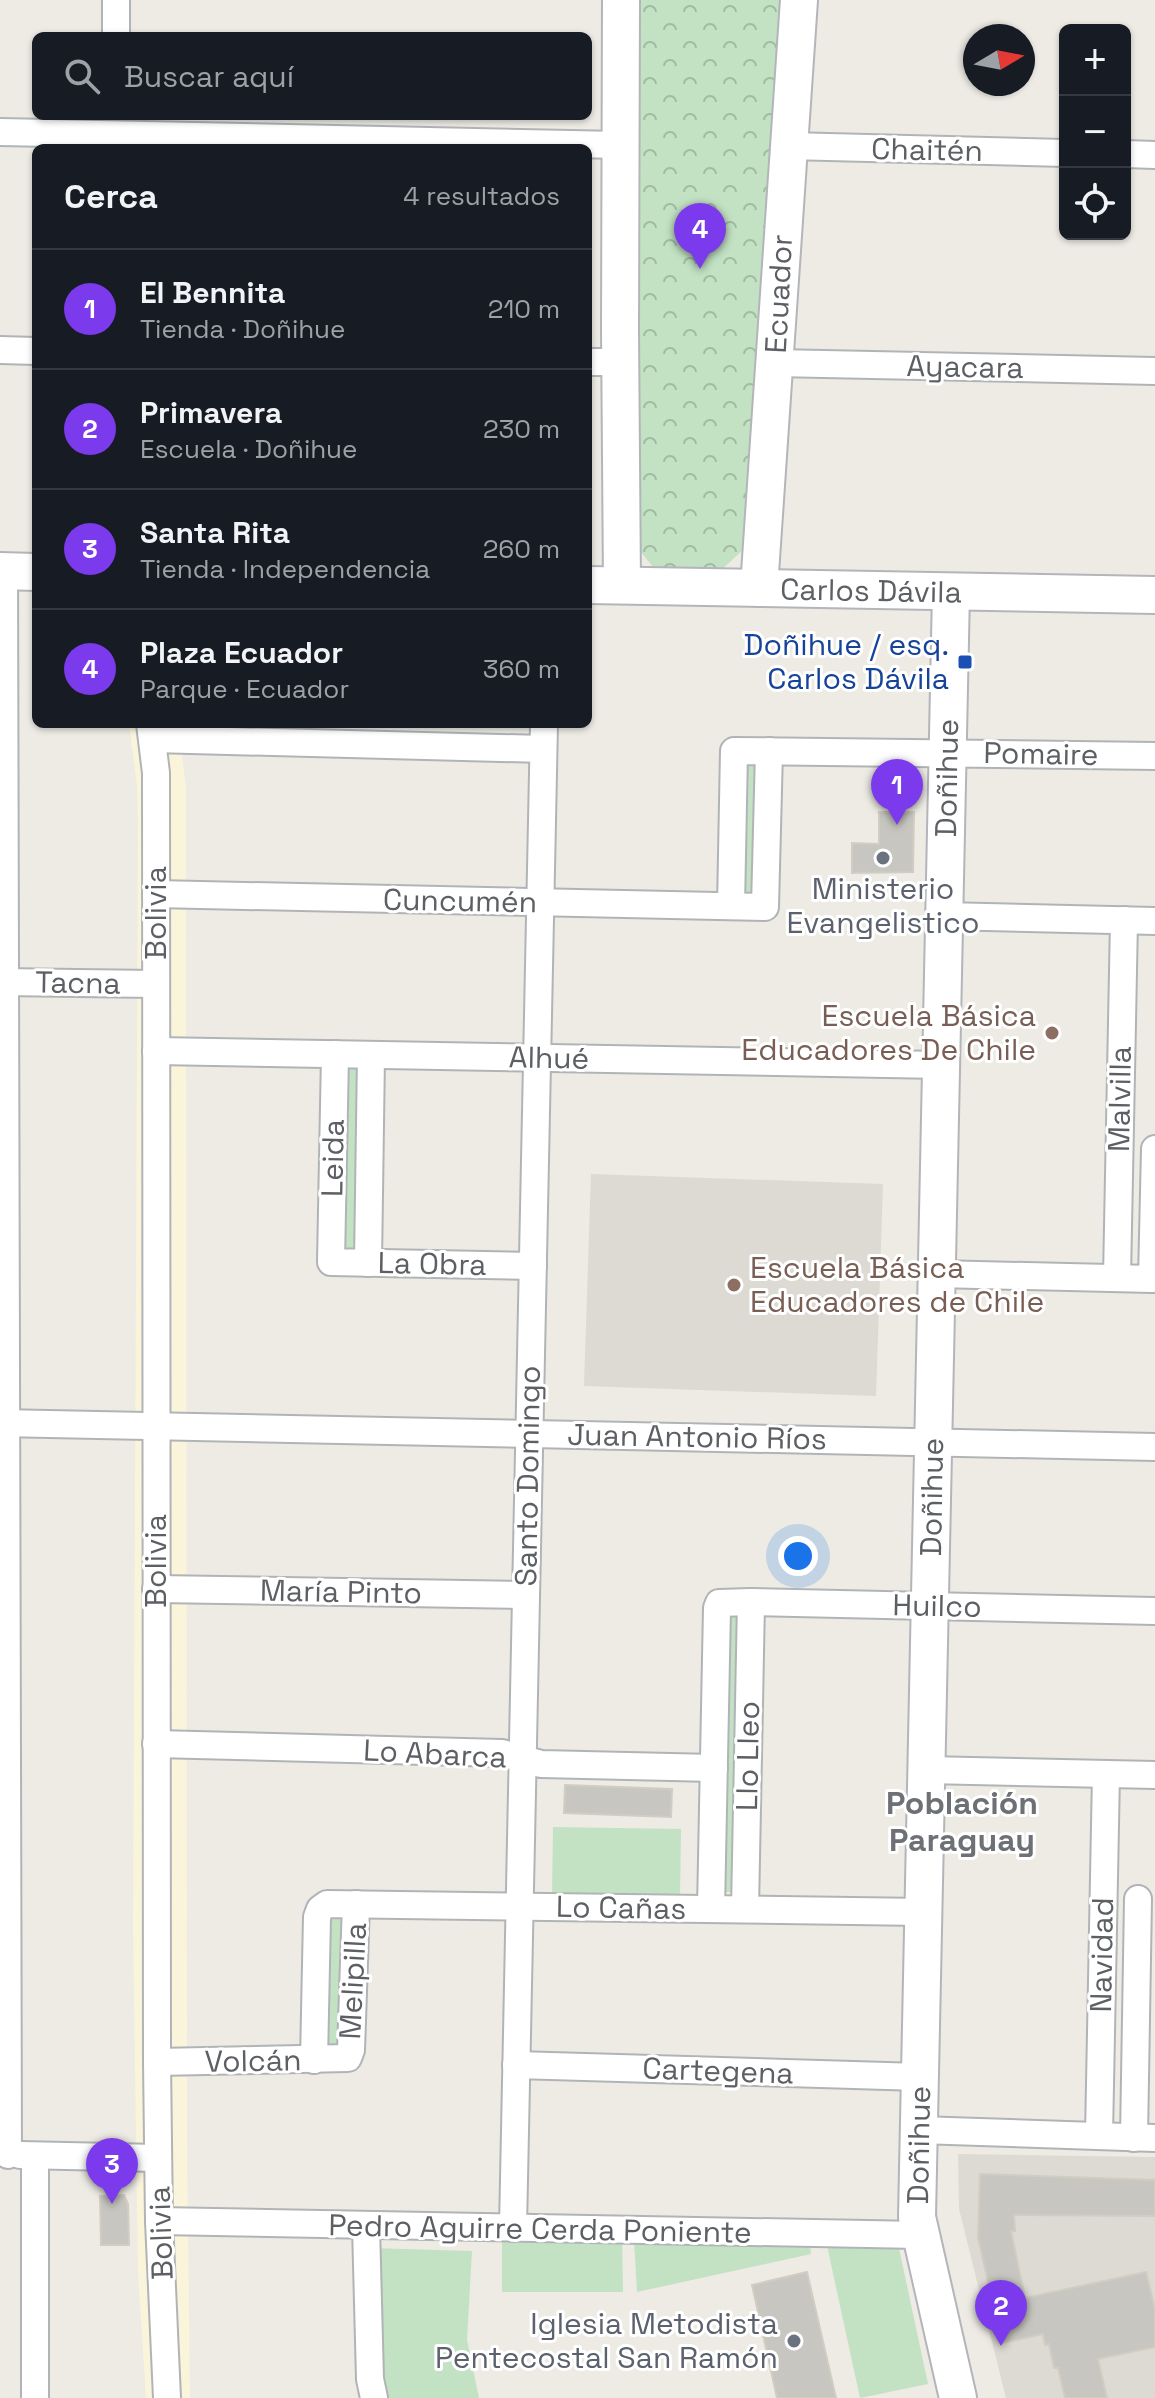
<!DOCTYPE html>
<html lang="es">
<head>
<meta charset="utf-8">
<style>
	:root { --surface:#171b24; --page:#20242c; --text:#f1f3f6; --muted:#9ea1a6; --line:#363941; --accent:#7c3aed }
	body { margin:0; font-family:"Space Grotesk",sans-serif; background:var(--page); color:var(--text) }
	.controls { position:absolute; right:24px; top:24px; display:grid; overflow:hidden; border-radius:12px; box-shadow:0 2px 6px #0004 }
	.controls button { width:72px; height:72px; display:grid; place-items:center; padding:0; border:0; border-bottom:2px solid var(--line); background:var(--surface); color:var(--text); font:40px sans-serif }
	.compass { position:absolute; left:963px; top:24px; width:72px; height:72px; border-radius:50%; background:var(--surface); box-shadow:0 2px 6px #0004; rotate:80deg }
	.you { position:absolute; left:798px; top:1556px; width:28px; height:28px; margin:-20px; border:6px solid #fff; border-radius:50%; background:#1a73e8; box-shadow:0 0 0 12px #1a73e833 }
	.badge { display:grid; place-items:center; width:52px; height:52px; border-radius:50%; background:var(--accent); color:#fff; font-size:26px; font-weight:700 }
	.pin { position:absolute; translate:-50% -66px; filter:drop-shadow(0 2px 4px #0008) }
	.pin::after { content:''; position:absolute; top:42px; width:28px; height:24px; background:inherit; clip-path:polygon(0 0,100% 0,50% 100%) }
	.list { margin:0; padding:0; list-style:none }
	h2 { display:flex; justify-content:space-between; align-items:center; height:104px; margin:0; padding:0 32px; font-size:34px }
	h2 small { font-size:26px; font-weight:400; color:var(--muted) }
	.list li { display:grid; grid-template-columns:52px 1fr auto; gap:24px; align-items:center; box-sizing:border-box; height:120px; padding:0 32px; border-top:2px solid var(--line) }
	.list b { display:block; font-size:30px; white-space:nowrap }
	.list p { margin:0; font-size:26px; white-space:nowrap; color:var(--muted) }
	.list em { font-size:26px; font-style:normal; color:var(--muted) }
	.icon { flex:none; width:44px; height:44px; fill:none; stroke:currentColor; stroke-width:2; stroke-linecap:round; stroke-linejoin:round }
	.map { position:relative; flex:none; width:1155px; height:2398px; overflow:hidden }
	.search { position:absolute; background:var(--surface); box-shadow:0 2px 6px #0004; left:32px; top:32px; width:560px; height:88px; display:flex; align-items:center; gap:20px; box-sizing:border-box; padding:0 28px; border-radius:12px; color:var(--muted); font-size:30px }
	.panel { position:absolute; background:var(--surface); box-shadow:0 2px 6px #0004; left:32px; top:144px; width:560px; height:584px; border-radius:12px }
	.map>svg:first-child { display:block }
</style>
</head>
<body>
<div class="map">
<svg width="1155" height="2398" viewBox="0 0 1155 2398">
	<defs>
		<pattern id="park-crowns" width="20" height="18" patternUnits="userSpaceOnUse" patternTransform="scale(2)"><rect width="20" height="18" fill="#c2e2c3"/><path d="M2 6a3 3 0 1 1 6 0M12 15a3 3 0 1 1 6 0" fill="none" stroke="#a1baa2"/></pattern>
	</defs>
	<rect width="100%" height="100%" fill="#edebe4"/>
	<!-- commercial -->
	<polygon fill="#faf4db" points="129,724 178,724 186,787 187,2142 190,2398 146,2398 138,2272 133,1928 138,822 137,785"/>
	<!-- education -->
	<g fill="#dcdad2">
		<polygon points="591,1174 883,1184 876,1396 584,1386"/>
		<polygon points="958,2154 1155,2157 1155,2398 1006,2398 959,2209"/>
	</g>
	<!-- green -->
	<g fill="#c2e2c3">
		<polygon points="739,757 762,758 760,900 736,899"/>
		<polygon points="339,1068 364,1068 362,1250 340,1251"/>
		<polygon points="724,1608 746,1608 741,1892 717,1892"/>
		<polygon points="553,1827 681,1829 680,1898 552,1895"/>
		<polygon points="343,1911 346,2048 323,2049 326,1917"/>
		<polygon points="502,2236 622,2236 623,2292 502,2292"/>
		<polygon points="897,2239 928,2384 860,2398 826,2241"/>
		<polygon points="634,2240 810,2240 811,2254 637,2292"/>
		<polygon points="370,2248 472,2251 467,2340 479,2398 372,2398"/>
	</g>
	<!-- park -->
	<polygon fill="url(#park-crowns)" points="635,0 787,0 746,547 716,575 659,575 631,539"/>
	<!-- building -->
	<g fill="#c8c6c0" stroke="#d1cdc3" stroke-width="2">
		<polygon points="879,812 914,812 913,872 852,873 852,843 879,844"/>
		<polygon points="565,1785 672,1789 671,1817 564,1813"/>
		<polygon points="980,2174 1155,2180 1155,2216 1014,2215 1015,2231 1011,2231 1025,2298 1146,2272 1155,2309 1155,2347 1098,2359 1107,2398 1065,2398 1058,2368 1054,2368 1049,2344 1045,2345 1043,2334 1002,2343 978,2238"/>
		<polygon points="124,2195 128,2204 129,2245 101,2245 100,2196"/>
		<polygon points="807,2272 836,2398 777,2398 752,2285"/>
	</g>
	<g fill="none" stroke-linecap="round" stroke-linejoin="round">
		<!-- street casing -->
		<g stroke="#b1b4b7" stroke-width="30">
			<g id="street">
				<polyline points="116,0 116,36"/>
				<polyline points="0,132 620,145"/>
				<polyline points="788,146 1065,153"/>
				<polyline points="1125,154 1155,155"/>
				<polyline points="0,350 36,351"/>
				<polyline points="588,362 620,362"/>
				<polyline points="775,363 1155,371"/>
				<polyline points="4,571 8,2155"/>
				<polyline points="150,724 156,773 157,2062 159,2221 167,2398"/>
				<polyline points="153,739 543,749"/>
				<polyline points="156,894 765,907 769,751"/>
				<polyline points="731,906 734,751 1155,756"/>
				<polyline points="944,916 1155,921"/>
				<polyline points="0,982 156,984"/>
				<polyline points="156,1051 941,1065"/>
				<polyline points="335,1054 331,1262 533,1266"/>
				<polyline points="368,1263 371,1055"/>
				<polyline points="937,1274 1152,1279 1155,1149"/>
				<polyline points="1117,1278 1124,920"/>
				<polyline points="0,1423 1155,1447"/>
				<polyline points="156,1589 526,1595"/>
				<polyline points="156,1744 502,1753 541,1764 714,1768"/>
				<polyline points="926,1770 1155,1775"/>
				<polyline points="711,1909 717,1608 719,1603 751,1602 1155,1611"/>
				<polyline points="745,1909 751,1602"/>
				<polyline points="314,2060 317,1917 320,1909 327,1904 924,1912"/>
				<polyline points="157,2062 348,2058 351,2050 356,1904"/>
				<polyline points="516,2065 920,2077"/>
				<polyline points="919,2130 1155,2138"/>
				<polyline points="1099,2136 1106,1774"/>
				<polyline points="1134,2138 1138,1899"/>
				<polyline points="20,2155 158,2158"/>
				<polyline points="35,2156 35,2398"/>
				<polyline points="159,2221 920,2235"/>
				<polyline points="366,2226 370,2379 374,2398"/>
				<polyline points="513,2228 544,724"/>
			</g>
		</g>
		<!-- secondary casing -->
		<g stroke="#b3b5ba" stroke-width="40">
			<g id="secondary">
				<polyline points="621,0 620,330 622,585"/>
				<polyline points="0,571 36,572"/>
				<polyline points="588,585 1155,595"/>
				<polyline points="759,588 799,0"/>
				<polyline points="951,592 917,2217 958,2398"/>
			</g>
		</g>
		<!-- street -->
		<use href="#street" stroke="#fff" stroke-width="26"/>
		<!-- secondary -->
		<use href="#secondary" stroke="#fff" stroke-width="36"/>
	</g>
	<!-- markers -->
	<rect fill="#1a4fb4" stroke="#fff" stroke-width="3" x="957" y="654" width="16" height="16" rx="4"/>
	<g fill="#6b7280" stroke="#fff" stroke-width="3">
		<circle cx="883" cy="858" r="8"/>
		<circle cx="794" cy="2341" r="8"/>
	</g>
	<g fill="#8d6e63" stroke="#fff" stroke-width="3">
		<circle cx="1052" cy="1033" r="8"/>
		<circle cx="734" cy="1285" r="8"/>
	</g>
	<g text-anchor="middle" stroke-width="6" stroke-linejoin="round" paint-order="stroke">
		<!-- street labels -->
		<g font-size="30" fill="#5c5f63" stroke="#fff">
			<text transform="translate(927 150) rotate(1)" y="10">Chaitén</text>
			<text transform="translate(779 294) rotate(-87)" y="10">Ecuador</text>
			<text transform="translate(965 367) rotate(1)" y="10">Ayacara</text>
			<text transform="translate(871 591) rotate(1)" y="10">Carlos Dávila</text>
			<text transform="translate(1041 754) rotate(1)" y="10">Pomaire</text>
			<text transform="translate(947 778) rotate(-89)" y="10">Doñihue</text>
			<text transform="translate(460 901) rotate(1)" y="10">Cuncumén</text>
			<text transform="translate(156 913) rotate(-90)" y="10">Bolivia</text>
			<text transform="translate(78 983) rotate(1)" y="10">Tacna</text>
			<text transform="translate(549 1058) rotate(1)" y="10">Alhué</text>
			<text transform="translate(1120 1099) rotate(-89)" y="10">Malvilla</text>
			<text transform="translate(333 1158) rotate(-89)" y="10">Leida</text>
			<text transform="translate(432 1264) rotate(1)" y="10">La Obra</text>
			<text transform="translate(697 1437) rotate(1)" y="10">Juan Antonio Ríos</text>
			<text transform="translate(528 1476) rotate(-89)" y="10">Santo Domingo</text>
			<text transform="translate(932 1497) rotate(-89)" y="10">Doñihue</text>
			<text transform="translate(156 1561) rotate(-90)" y="10">Bolivia</text>
			<text transform="translate(341 1592) rotate(1)" y="10">María Pinto</text>
			<text transform="translate(937 1606) rotate(1)" y="10">Huilco</text>
			<text transform="translate(435 1754) rotate(3)" y="10">Lo Abarca</text>
			<text transform="translate(748 1756) rotate(-89)" y="10">Llo Lleo</text>
			<text transform="translate(621 1908) rotate(1)" y="10">Lo Cañas</text>
			<text transform="translate(1102 1955) rotate(-89)" y="10">Navidad</text>
			<text transform="translate(353 1981) rotate(-87)" y="10">Melipilla</text>
			<text transform="translate(253 2061) rotate(-1)" y="10">Volcán</text>
			<text transform="translate(718 2071) rotate(2)" y="10">Cartegena</text>
			<text transform="translate(919 2145) rotate(-89)" y="10">Doñihue</text>
			<text transform="translate(540 2229) rotate(1)" y="10">Pedro Aguirre Cerda Poniente</text>
			<text transform="translate(161 2233) rotate(-92)" y="10">Bolivia</text>
		</g>
		<!-- transit labels -->
		<g font-size="30" fill="#164399" stroke="#fff" text-anchor="end">
			<text x="949" y="655">Doñihue / esq.<tspan x="949" dy="34">Carlos Dávila</tspan></text>
		</g>
		<!-- worship labels -->
		<g font-size="30" fill="#5b616d" stroke="#fff">
			<text x="883" y="899">Ministerio<tspan x="883" dy="34">Evangelistico</tspan></text>
			<text x="778" y="2334" text-anchor="end">Iglesia Metodista<tspan x="778" dy="34">Pentecostal San Ramón</tspan></text>
		</g>
		<!-- education labels -->
		<g font-size="30" fill="#785e54" stroke="#fff" text-anchor="end">
			<text x="1036" y="1026">Escuela Básica<tspan x="1036" dy="34">Educadores De Chile</tspan></text>
			<text x="750" y="1278" text-anchor="start">Escuela Básica<tspan x="750" dy="34">Educadores de Chile</tspan></text>
		</g>
		<!-- neighbourhood labels -->
		<g font-size="32" font-weight="bold" fill="#6d7075" stroke="#fff">
			<text x="962" y="1814">Población<tspan x="962" dy="37">Paraguay</tspan></text>
		</g>
	</g>
</svg>
<div class="controls">
<button>+</button>
<button>−</button>
<button><svg class="icon" aria-label="locate" viewBox="0 0 24 24"><circle cx="12" cy="12" r="6"/><path d="M12 2v4M12 18v4M2 12h4M18 12h4"/></svg></button>
</div>
<svg class="compass" viewBox="-18 -18 36 36"><path d="M0-13l5 13h-10z" fill="#e53935"/><path d="M0 13l5-13h-10z" fill="#9ea1a6"/></svg>
<div class="you"></div>
<div class="pin badge" style="left:897px;top:825px">1</div>
<div class="pin badge" style="left:1001px;top:2346px">2</div>
<div class="pin badge" style="left:112px;top:2204px">3</div>
<div class="pin badge" style="left:700px;top:269px">4</div>
<div class="search"><svg class="icon" aria-label="search" viewBox="0 0 24 24"><circle cx="10" cy="10" r="6"/><path d="M15 15l6 6"/></svg>Buscar aquí</div>
<section class="panel">
<h2>Cerca<small>4 resultados</small></h2>
<ul class="list">
<li><span class="badge">1</span><div><b>El Bennita</b><p>Tienda · Doñihue</p></div><em>210 m</em></li>
<li><span class="badge">2</span><div><b>Primavera</b><p>Escuela · Doñihue</p></div><em>230 m</em></li>
<li><span class="badge">3</span><div><b>Santa Rita</b><p>Tienda · Independencia</p></div><em>260 m</em></li>
<li><span class="badge">4</span><div><b>Plaza Ecuador</b><p>Parque · Ecuador</p></div><em>360 m</em></li>
</ul>
</section>
</div>
</body>
</html>
